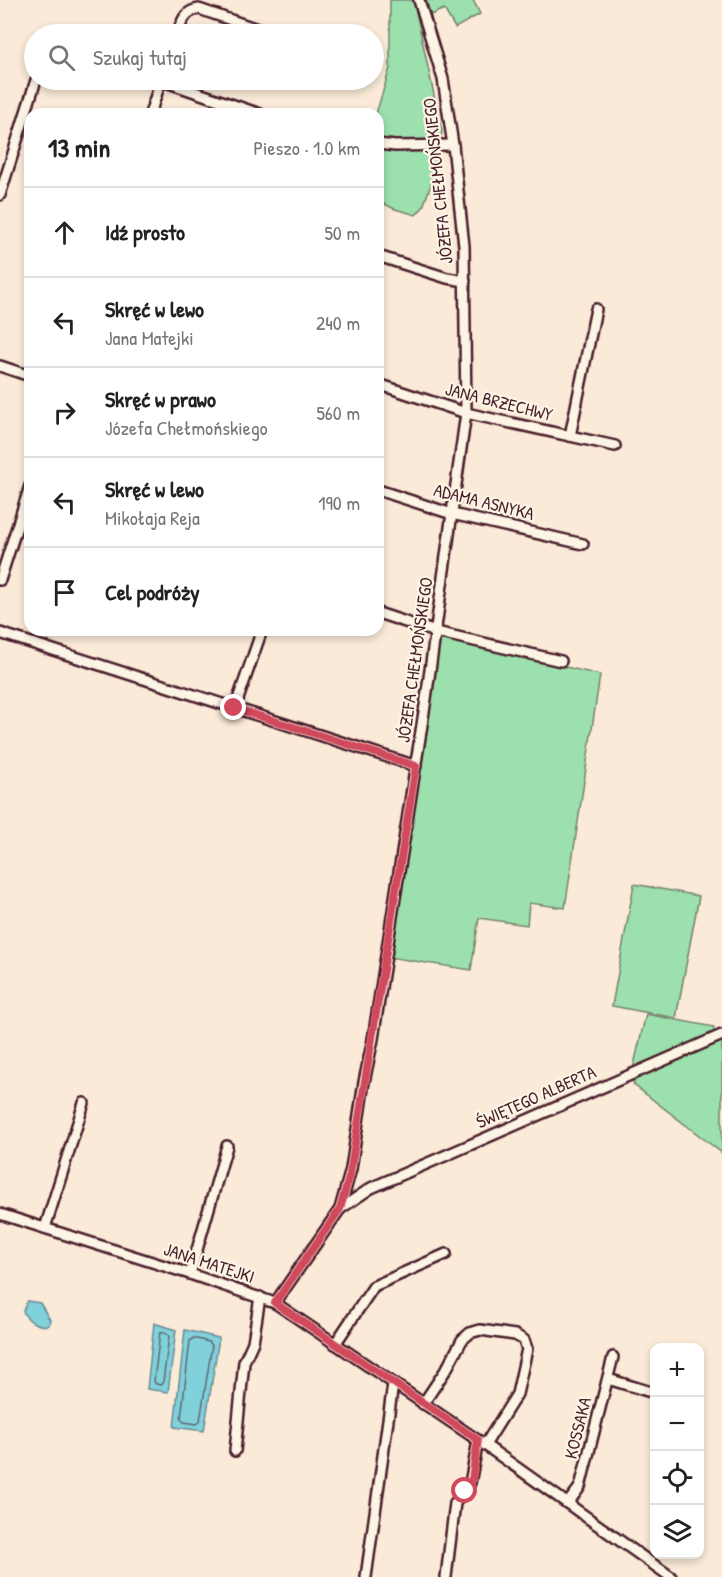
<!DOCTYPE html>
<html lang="pl">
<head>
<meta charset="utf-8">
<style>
	:root { --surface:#fff; --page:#f2f2f2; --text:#222; --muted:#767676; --line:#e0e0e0 }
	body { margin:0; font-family:"Patrick Hand",sans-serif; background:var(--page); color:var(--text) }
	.controls { position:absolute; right:18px; bottom:18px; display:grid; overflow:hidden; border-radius:12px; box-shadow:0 3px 9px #0003 }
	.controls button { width:54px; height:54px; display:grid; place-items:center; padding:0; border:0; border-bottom:2px solid var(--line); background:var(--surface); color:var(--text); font:30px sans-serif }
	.stop { position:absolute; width:18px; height:18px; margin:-14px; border:4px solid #d1495b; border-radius:50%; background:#fff }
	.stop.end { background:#d1495b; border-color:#fff; box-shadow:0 2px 6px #0008 }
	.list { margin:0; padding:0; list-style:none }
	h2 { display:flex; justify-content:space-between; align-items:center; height:78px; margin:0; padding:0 24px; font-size:26px }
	h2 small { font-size:20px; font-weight:400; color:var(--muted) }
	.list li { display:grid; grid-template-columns:39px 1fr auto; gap:18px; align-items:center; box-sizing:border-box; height:90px; padding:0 24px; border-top:2px solid var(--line) }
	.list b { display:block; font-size:22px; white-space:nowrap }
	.list p { margin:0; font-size:20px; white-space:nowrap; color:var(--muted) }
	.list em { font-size:20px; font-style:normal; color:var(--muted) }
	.icon { flex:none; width:33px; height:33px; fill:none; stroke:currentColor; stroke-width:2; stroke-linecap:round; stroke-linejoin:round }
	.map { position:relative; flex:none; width:722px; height:1577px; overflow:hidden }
	.search { position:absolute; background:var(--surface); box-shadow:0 3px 9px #0003; left:24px; top:24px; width:360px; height:66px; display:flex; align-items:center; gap:15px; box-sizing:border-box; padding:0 21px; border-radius:33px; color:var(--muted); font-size:22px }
	.panel { position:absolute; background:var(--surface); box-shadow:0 3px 9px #0003; left:24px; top:108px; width:360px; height:528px; border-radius:18px }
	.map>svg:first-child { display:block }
</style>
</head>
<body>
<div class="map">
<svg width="722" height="1577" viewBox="0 0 722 1577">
	<rect width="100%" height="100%" fill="#faead7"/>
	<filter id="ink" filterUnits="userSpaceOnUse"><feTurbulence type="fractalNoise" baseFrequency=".0167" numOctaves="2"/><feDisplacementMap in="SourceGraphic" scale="12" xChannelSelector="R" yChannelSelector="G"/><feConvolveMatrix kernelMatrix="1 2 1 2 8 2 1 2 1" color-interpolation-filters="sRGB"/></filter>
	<g filter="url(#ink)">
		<!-- green -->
		<g fill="#9ce1ad" stroke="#73806c" stroke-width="1.5">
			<polygon points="390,0 412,0 415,7 442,132 431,184 423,207 416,215 395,209 378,201 378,114 376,114 390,68"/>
			<polygon points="426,0 473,0 480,14 455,28 444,9 431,15"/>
			<polygon points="438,637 600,675 565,908 529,903 527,925 479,918 471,970 388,957"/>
			<polygon points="634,884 699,896 676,1018 612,1006"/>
			<polygon points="646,1014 714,1027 713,1033 633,1069"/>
			<polygon points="722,1039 722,1153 634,1085 632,1077"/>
		</g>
		<!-- water -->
		<g fill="#80d1da" stroke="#6a8a94" stroke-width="1.5">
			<path d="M27,1301L40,1303L50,1320L49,1325C38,1327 27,1321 23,1311Z"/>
			<polygon points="154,1323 176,1330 168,1392 147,1389"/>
			<polygon points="185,1330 219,1338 204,1431 174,1427"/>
		</g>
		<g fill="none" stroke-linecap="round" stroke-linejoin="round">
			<!-- shore -->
			<g stroke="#606671" stroke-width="1.5">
				<polygon points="160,1332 167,1334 169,1336 163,1382 161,1385 156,1384 154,1381"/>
				<polygon points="193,1338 209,1342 212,1345 200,1421 197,1424 184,1422 181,1419 190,1341"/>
			</g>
			<!-- minor casing -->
			<g stroke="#4a1f2b" stroke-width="14">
				<g id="minor">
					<path d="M177,34C182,22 184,11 199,9L272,34"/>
					<polyline points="160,80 260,114"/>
					<polyline points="150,114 161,80"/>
					<polyline points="378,144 395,146 453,145"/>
					<polyline points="0,195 36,80"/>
					<polyline points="378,256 447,278 465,281"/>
					<polyline points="0,366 30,376"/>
					<polyline points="378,384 466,413 615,446"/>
					<polyline points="570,436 596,309"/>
					<polyline points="378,490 452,514 583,544"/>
					<polyline points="0,580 30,486"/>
					<polyline points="378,613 436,632 561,661"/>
					<polyline points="0,633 416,766"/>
					<polyline points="235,708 262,630"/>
					<polyline points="340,1209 371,1188 722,1035"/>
					<polyline points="0,1214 190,1274 275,1303 485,1445 671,1577"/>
					<polyline points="45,1228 84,1103"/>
					<polyline points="190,1274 227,1146"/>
					<polyline points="275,1303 340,1209 351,1169 364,1082 373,1039 426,699 466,413 464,246 453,145 443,79 419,0"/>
					<polyline points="335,1344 374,1286 446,1254"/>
					<polyline points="608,1379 654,1393"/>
					<polyline points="423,1404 447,1368 462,1340 470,1333 480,1330 515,1335 524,1340 527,1349 517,1394 485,1445"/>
					<polyline points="235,1451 244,1362 253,1342 260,1297"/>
					<polyline points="568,1503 580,1487 613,1357"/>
					<polyline points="366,1577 393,1384"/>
					<polyline points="446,1577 455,1503 470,1483 478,1441"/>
				</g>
			</g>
			<!-- minor -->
			<use href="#minor" stroke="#fcf5e5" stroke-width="9"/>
		</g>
	</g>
	<g fill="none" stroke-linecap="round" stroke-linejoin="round" filter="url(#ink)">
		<!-- route -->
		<polyline stroke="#d1495b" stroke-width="8" points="234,708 416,766 350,1174 340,1209 275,1303 478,1440 472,1479 465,1491"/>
	</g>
	<g text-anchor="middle" stroke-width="4.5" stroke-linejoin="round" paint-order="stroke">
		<!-- street labels -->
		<g font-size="18" fill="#4a1f2b" stroke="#fcf5e5">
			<text transform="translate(438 181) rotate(-96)" y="6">JÓZEFA CHEŁMOŃSKIEGO</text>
			<text transform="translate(499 402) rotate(14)" y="6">JANA BRZECHWY</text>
			<text transform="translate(484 502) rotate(14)" y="6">ADAMA ASNYKA</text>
			<text transform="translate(415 660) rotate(-82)" y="6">JÓZEFA CHEŁMOŃSKIEGO</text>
			<text transform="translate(536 1097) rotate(-24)" y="6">ŚWIĘTEGO ALBERTA</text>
			<text transform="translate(209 1263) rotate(18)" y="6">JANA MATEJKI</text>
			<text transform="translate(578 1428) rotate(-76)" y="6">KOSSAKA</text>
		</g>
	</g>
</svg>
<div class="controls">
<button>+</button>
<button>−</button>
<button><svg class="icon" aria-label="locate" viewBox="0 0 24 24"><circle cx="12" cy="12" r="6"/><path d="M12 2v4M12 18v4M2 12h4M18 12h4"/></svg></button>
<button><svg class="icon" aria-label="layers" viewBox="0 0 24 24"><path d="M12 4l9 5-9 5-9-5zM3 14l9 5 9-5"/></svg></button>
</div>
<div class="stop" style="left:465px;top:1491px"></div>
<div class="stop end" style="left:234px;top:708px"></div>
<div class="search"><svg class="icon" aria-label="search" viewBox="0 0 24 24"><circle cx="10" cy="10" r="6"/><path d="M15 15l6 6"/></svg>Szukaj tutaj</div>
<section class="panel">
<h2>13 min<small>Pieszo · 1.0 km</small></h2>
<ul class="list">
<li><svg class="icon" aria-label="ahead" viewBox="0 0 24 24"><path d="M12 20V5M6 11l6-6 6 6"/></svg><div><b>Idź prosto</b></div><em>50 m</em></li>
<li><svg class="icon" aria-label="left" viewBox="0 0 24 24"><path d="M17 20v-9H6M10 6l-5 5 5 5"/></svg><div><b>Skręć w lewo</b><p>Jana Matejki</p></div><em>240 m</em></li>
<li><svg class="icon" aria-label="right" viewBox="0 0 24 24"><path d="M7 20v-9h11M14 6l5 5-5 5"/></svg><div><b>Skręć w prawo</b><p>Józefa Chełmońskiego</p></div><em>560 m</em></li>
<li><svg class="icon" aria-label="left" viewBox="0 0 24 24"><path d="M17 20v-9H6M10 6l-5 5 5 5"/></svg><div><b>Skręć w lewo</b><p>Mikołaja Reja</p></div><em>190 m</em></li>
<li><svg class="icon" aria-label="arrive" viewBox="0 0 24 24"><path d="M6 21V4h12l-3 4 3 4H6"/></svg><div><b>Cel podróży</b></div></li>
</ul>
</section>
</div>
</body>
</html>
